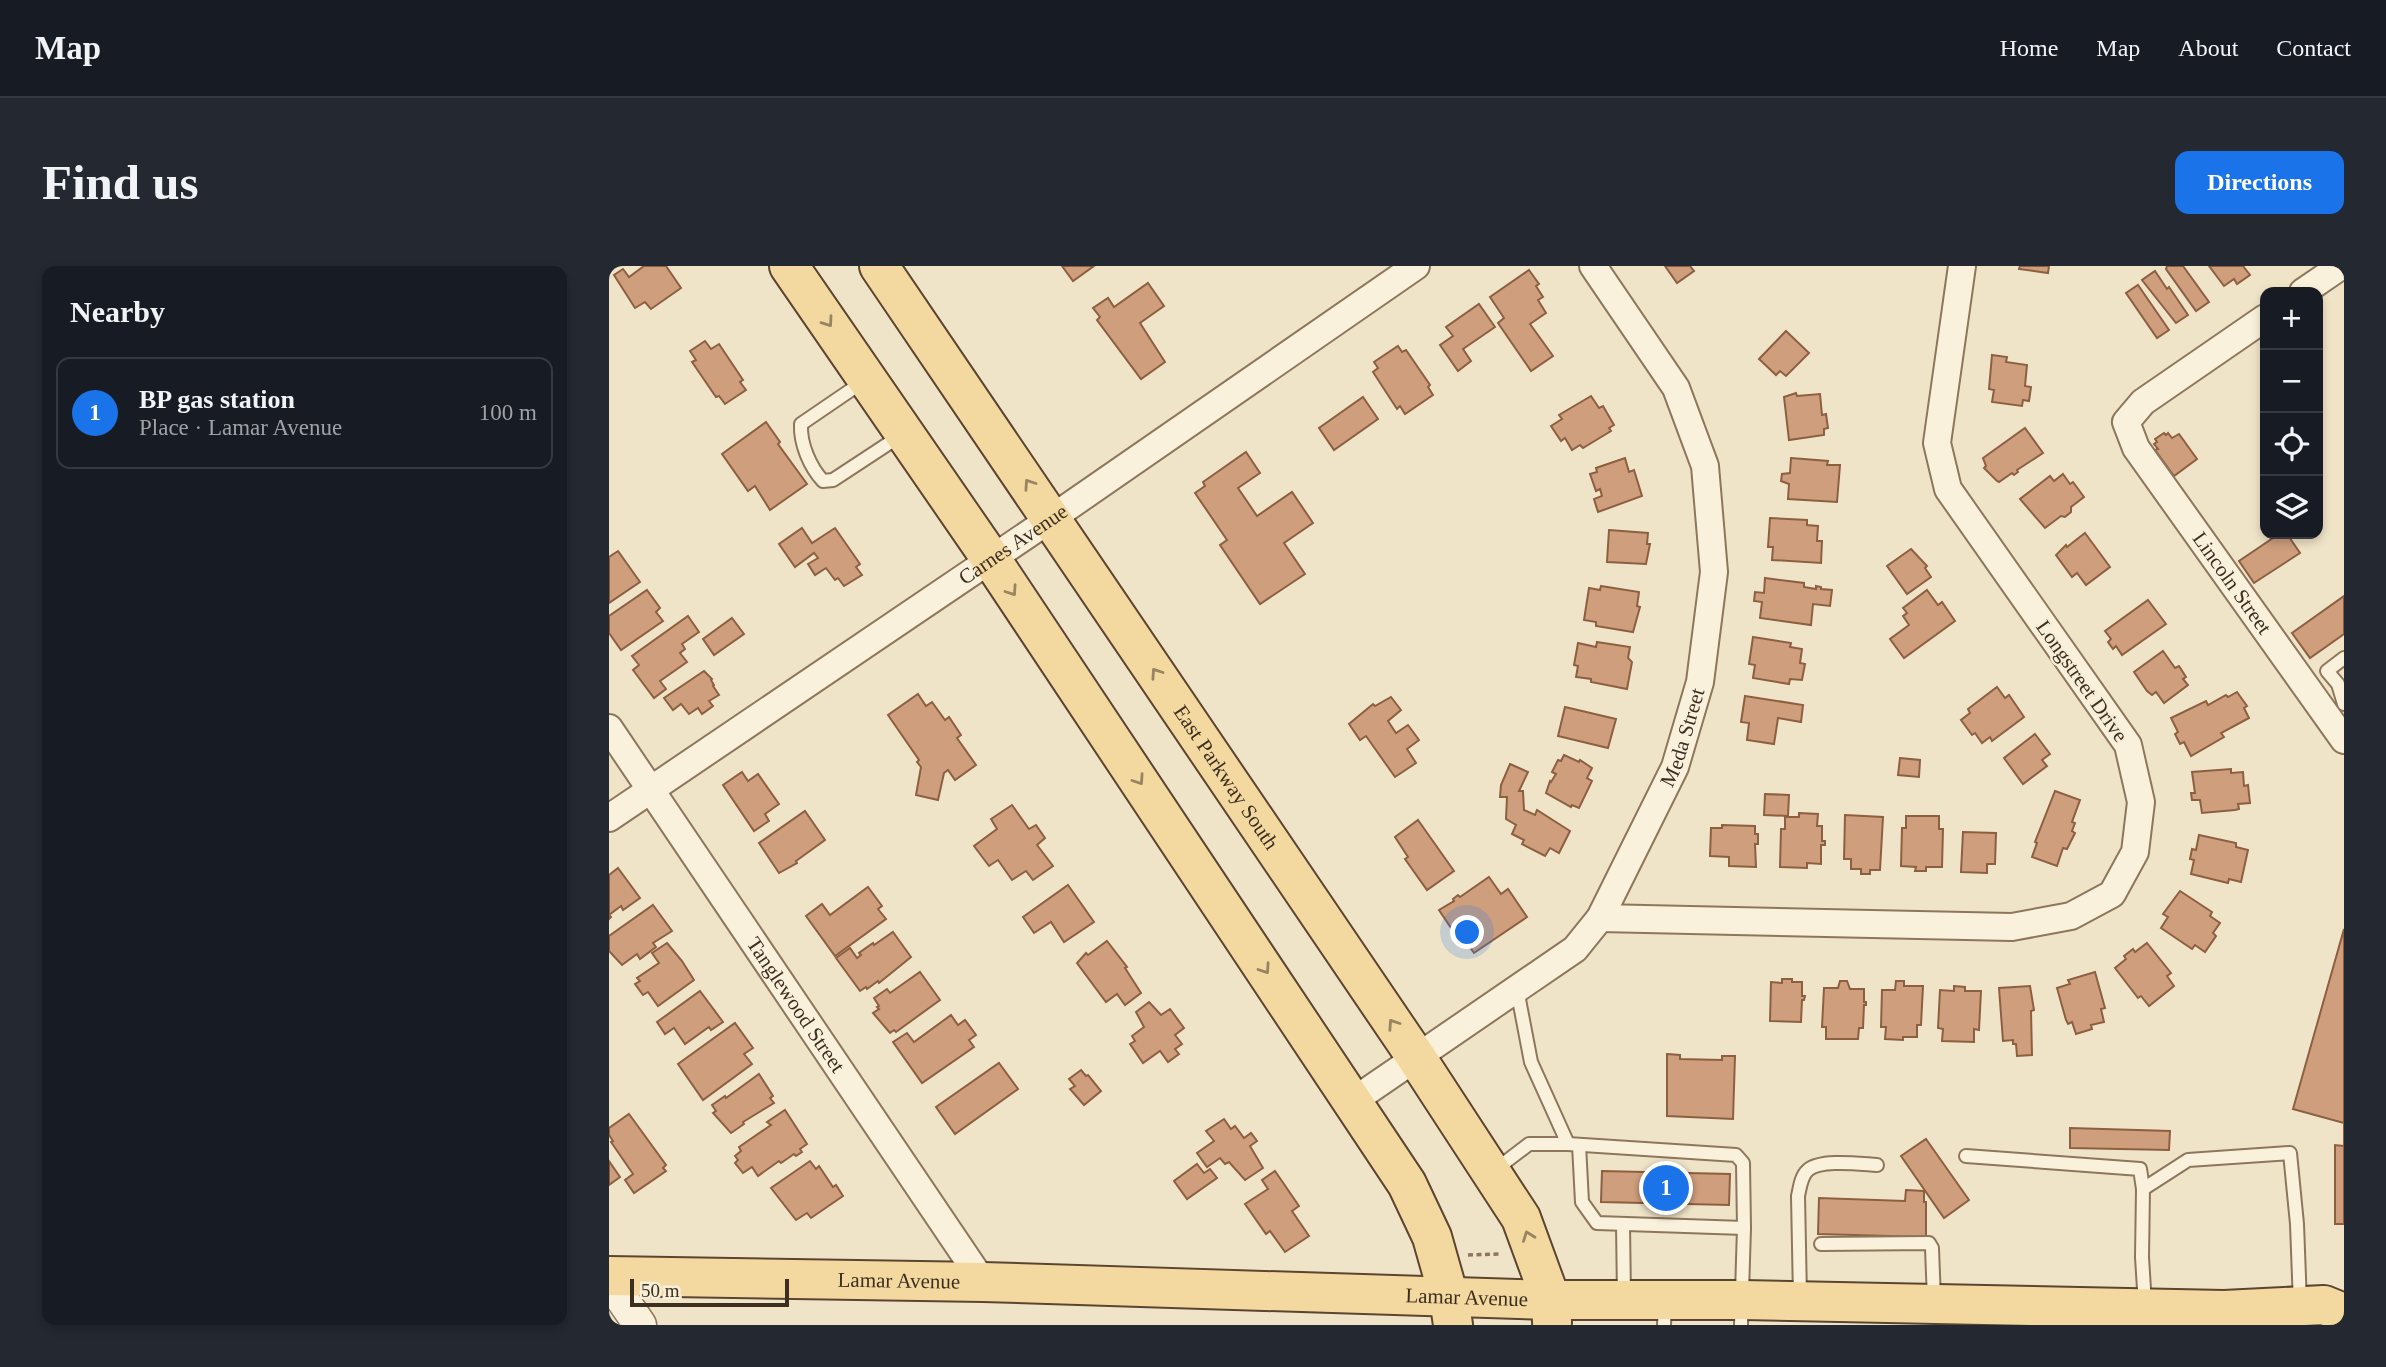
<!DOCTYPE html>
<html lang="en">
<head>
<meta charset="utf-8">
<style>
	:root { --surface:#171b24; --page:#242831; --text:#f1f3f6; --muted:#9ea1a6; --line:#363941; --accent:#1a73e8 }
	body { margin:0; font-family:Georgia,serif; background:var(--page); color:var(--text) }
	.controls { position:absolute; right:21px; top:21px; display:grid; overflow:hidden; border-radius:14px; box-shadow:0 4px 10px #0003 }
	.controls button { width:63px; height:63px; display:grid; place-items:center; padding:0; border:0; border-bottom:2px solid var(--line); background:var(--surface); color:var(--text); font:35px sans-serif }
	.scale { position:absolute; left:21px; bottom:18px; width:159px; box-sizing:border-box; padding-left:7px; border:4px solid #3d2e20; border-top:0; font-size:19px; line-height:24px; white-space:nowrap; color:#3d2e20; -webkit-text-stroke:5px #f7eed8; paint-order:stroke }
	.you { position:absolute; left:859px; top:667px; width:24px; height:24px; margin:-18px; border:5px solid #fff; border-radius:50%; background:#1a73e8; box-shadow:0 0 0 10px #1a73e833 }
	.badge { display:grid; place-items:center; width:46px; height:46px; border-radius:50%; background:var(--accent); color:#fff; font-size:23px; font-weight:700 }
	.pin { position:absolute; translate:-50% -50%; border:4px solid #fff; box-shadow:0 2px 7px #0006 }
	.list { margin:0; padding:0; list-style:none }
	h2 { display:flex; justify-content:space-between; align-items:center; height:91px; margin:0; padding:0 28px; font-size:30px }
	h2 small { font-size:23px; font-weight:400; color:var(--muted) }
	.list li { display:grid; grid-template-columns:46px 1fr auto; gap:21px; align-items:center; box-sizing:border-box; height:112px; margin:0 14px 14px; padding:0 14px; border:2px solid var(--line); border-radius:14px }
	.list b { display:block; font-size:26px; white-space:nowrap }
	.list p { margin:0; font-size:23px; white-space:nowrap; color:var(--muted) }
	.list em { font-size:23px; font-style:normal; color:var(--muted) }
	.icon { flex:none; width:38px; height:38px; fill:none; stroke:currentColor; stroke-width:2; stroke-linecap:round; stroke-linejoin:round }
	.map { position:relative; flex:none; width:1735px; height:1059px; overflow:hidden; border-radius:14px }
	header { display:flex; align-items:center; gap:42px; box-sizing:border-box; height:98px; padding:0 35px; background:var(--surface); border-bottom:2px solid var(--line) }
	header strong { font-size:33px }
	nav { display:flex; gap:38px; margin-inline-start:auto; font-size:24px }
	.intro { display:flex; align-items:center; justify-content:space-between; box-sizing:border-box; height:168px; padding:0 42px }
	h1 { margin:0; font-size:49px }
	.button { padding:18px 32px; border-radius:14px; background:var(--accent); color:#fff; font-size:24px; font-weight:700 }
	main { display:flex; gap:42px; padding:0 42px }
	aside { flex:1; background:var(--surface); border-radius:14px; box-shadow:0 4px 10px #0003 }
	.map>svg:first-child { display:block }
</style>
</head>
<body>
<header>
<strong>Map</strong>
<nav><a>Home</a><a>Map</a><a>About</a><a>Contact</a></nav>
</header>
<div class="intro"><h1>Find us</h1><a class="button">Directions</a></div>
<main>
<aside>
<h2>Nearby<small></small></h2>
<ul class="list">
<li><span class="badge">1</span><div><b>BP gas station</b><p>Place · Lamar Avenue</p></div><em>100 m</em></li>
</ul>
</aside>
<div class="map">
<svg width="1735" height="1059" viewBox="0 0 1735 1059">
	<rect width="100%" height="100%" fill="#f0e4c8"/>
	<!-- building -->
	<g fill="#cf9f7d" stroke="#8d5f41" stroke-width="2">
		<polygon points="35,0 57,0 72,22 42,43 36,36 26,42 5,9 14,3 20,11"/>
		<polygon points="453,0 485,0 464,15"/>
		<polygon points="1056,0 1081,0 1085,5 1068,17"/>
		<polygon points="1411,0 1440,0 1439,7 1410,3"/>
		<polygon points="1558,0 1574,0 1600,36 1587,45 1557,3"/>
		<polygon points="1600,0 1634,0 1641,9 1628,18 1625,13 1615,20"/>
		<polygon points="920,4 930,18 927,20 934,31 929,34 937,47 921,58 944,90 922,105 889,57 895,52 881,31"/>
		<polygon points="1546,5 1558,23 1560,21 1579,49 1567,57 1533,14"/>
		<polygon points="539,17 555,40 531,57 556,96 532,113 488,54 491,51 484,42 499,32 505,41"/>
		<polygon points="1529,19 1560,64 1548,72 1517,27"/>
		<polygon points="870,38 886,61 854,83 862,95 849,105 831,79 844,70 837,61"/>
		<polygon points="1177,65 1200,87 1177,110 1171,105 1167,109 1150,93"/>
		<polygon points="96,75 102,83 110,78 134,114 131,116 137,124 116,138 110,130 107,131 83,96 87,94 81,85"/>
		<polygon points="789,80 793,86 797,84 821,119 819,121 824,129 796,148 791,140 788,143 764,106 769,102 765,96"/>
		<polygon points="1383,89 1398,91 1397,96 1418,99 1416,120 1422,121 1420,135 1414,134 1413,140 1383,136 1385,124 1380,123"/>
		<polygon points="1187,127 1188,130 1211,128 1213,149 1217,148 1219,162 1215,163 1215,169 1180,174 1175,131"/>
		<polygon points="982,130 990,142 994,140 1005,159 1000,162 1002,165 974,182 971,179 963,184 956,172 952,175 942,160 953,153 950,149"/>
		<polygon points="754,131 769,153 725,184 710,162"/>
		<polygon points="157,156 171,176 169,178 198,218 161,244 146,220 139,225 113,188"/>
		<polygon points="1416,162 1434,187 1408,204 1409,206 1405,209 1403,207 1390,216 1388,215 1375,202 1377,200 1374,192"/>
		<polygon points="1555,167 1557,169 1559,167 1563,172 1570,168 1588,193 1565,210 1546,184 1549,183 1545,178 1548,176 1546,173"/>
		<polygon points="637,186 651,207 629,222 648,250 683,226 704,257 675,277 696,308 651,338 611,279 618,274 586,227 596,220 594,216"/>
		<polygon points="1016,192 1020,206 1025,204 1033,230 989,246 985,233 993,230 991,223 987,225 981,208 988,206 987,202"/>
		<polygon points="1182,192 1219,195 1218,199 1231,199 1228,236 1179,233 1180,218 1172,215 1173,208 1181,207"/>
		<polygon points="1454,208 1461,218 1464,216 1475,231 1462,241 1462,246 1456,251 1452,250 1436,262 1411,233 1441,210 1445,215"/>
		<polygon points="1161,252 1198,254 1198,259 1209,260 1208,275 1213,275 1212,297 1163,294 1164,281 1159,281"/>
		<polygon points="193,262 203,277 226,262 251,298 247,301 253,309 235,320 229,312 226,314 217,302 206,309 199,298 209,292 205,287 186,301 170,278"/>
		<polygon points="1000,264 1039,267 1038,278 1041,278 1037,298 998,296"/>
		<polygon points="1476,267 1501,301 1477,319 1468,307 1463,311 1447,289 1457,279 1458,281"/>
		<polygon points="1670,268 1678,268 1691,287 1645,317 1630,295"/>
		<polygon points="1302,283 1318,300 1316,302 1322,311 1298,328 1278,300"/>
		<polygon points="9,285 31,316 0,337 0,291"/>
		<polygon points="1156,312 1195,317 1195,321 1207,323 1207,320 1212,321 1212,323 1223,324 1221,340 1204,338 1202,359 1151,352 1153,336 1145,335 1146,326 1155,327"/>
		<polygon points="992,320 1030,326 1028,340 1031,341 1024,366 987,360 987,356 975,354 980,322 991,324"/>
		<polygon points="38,324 51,342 47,346 54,355 12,384 0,367 0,350"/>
		<polygon points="1318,324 1329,339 1333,336 1346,355 1295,392 1281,373 1300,359 1294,350 1298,347 1294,342"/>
		<polygon points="1735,330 1735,368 1701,392 1683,367"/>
		<polygon points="1539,334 1557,358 1513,389 1507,380 1504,383 1499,376 1502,373 1496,365"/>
		<polygon points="79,350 90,366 73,378 76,383 71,387 78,396 51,415 57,423 45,432 24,404 30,399 23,390"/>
		<polygon points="123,352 135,368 105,389 94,373"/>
		<polygon points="1144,371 1182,377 1181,381 1193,383 1191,397 1196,398 1193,414 1181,413 1180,418 1144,412 1146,399 1140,398"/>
		<polygon points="988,376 1021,381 1019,392 1023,396 1018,423 982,416 982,413 967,411 969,400 965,399 969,377 987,381"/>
		<polygon points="1554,385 1566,402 1570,400 1577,411 1574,413 1579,419 1555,437 1547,426 1543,429 1538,425 1525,406"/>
		<polygon points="95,405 103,413 102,414 105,419 104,420 110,429 100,435 104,440 93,448 89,442 80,448 72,438 64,444 55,432"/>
		<polygon points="1388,421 1396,432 1400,429 1415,451 1383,475 1381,471 1373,477 1366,467 1363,469 1352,454 1361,447 1359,443"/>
		<polygon points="1628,426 1638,440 1635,442 1640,452 1612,467 1615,471 1582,490 1575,476 1571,478 1566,468 1569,466 1562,452 1597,435 1599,439 1617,429 1619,431"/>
		<polygon points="309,428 317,440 323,436 336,454 340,451 352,469 348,472 367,499 346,514 339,504 335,507 329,534 307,529 312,501 308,496 310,494 279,449"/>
		<polygon points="1136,430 1194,439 1192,456 1169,452 1165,478 1138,474 1140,457 1132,456"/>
		<polygon points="782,431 792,444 779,455 787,467 799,459 810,474 798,483 807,497 786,511 757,470 751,474 740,458 764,438 766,440"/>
		<polygon points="956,441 1007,453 999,482 949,470"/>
		<polygon points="1426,468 1441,488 1433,494 1438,500 1414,518 1395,492"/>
		<polygon points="955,489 970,496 971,494 983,502 978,512 983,515 970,542 963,539 962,541 937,527 941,515 942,516 947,508 943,506 949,494 952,495"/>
		<polygon points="1291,492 1311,494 1310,511 1289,509"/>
		<polygon points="901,498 919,506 910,525 914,525 915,544 926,549 928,544 961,565 950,587 941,582 936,590 913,578 915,574 903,568 907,559 897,553 898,531 891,531 892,519"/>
		<polygon points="1622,503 1622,507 1634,506 1635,520 1639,519 1641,537 1629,538 1630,543 1626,544 1593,547 1591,534 1583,534 1582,527 1586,527 1583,506"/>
		<polygon points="133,506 139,515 149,508 170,538 156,548 160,555 145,565 114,519"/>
		<polygon points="1446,525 1471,534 1463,556 1466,557 1463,565 1466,567 1458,583 1454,582 1448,600 1423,591 1428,577 1426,576"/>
		<polygon points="1156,528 1180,529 1179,550 1155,549"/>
		<polygon points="403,539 420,563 427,559 436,572 428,579 444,600 424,614 417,605 403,614 389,594 380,600 365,580 388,563 382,553"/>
		<polygon points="196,545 216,574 187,595 188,597 170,607 150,577"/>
		<polygon points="1190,547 1209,548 1208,560 1213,560 1213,575 1216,575 1216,579 1212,579 1212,598 1198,597 1198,602 1171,601 1172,563 1176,563 1176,551 1190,551"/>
		<polygon points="1236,549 1274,551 1271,604 1261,604 1261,608 1252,608 1252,603 1242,603 1242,593 1235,593"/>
		<polygon points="1297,550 1330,550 1330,563 1334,563 1333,601 1317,601 1317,605 1306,605 1307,601 1292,600 1293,562 1297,562"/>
		<polygon points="809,554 845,605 818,624 796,593 799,591 786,571"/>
		<polygon points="1113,559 1146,560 1146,568 1149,568 1149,578 1146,578 1147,601 1120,600 1120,591 1101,590 1102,562 1113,562"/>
		<polygon points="1354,566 1387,567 1386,598 1378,598 1378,607 1352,606"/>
		<polygon points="1590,569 1627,577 1627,581 1639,584 1632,616 1620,613 1619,617 1582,608 1585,594 1581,593 1583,583 1587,584"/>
		<polygon points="9,602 31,632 14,644 12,640 0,649 2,651 0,653 0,609"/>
		<polygon points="880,611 892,628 899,623 918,651 865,687 852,669 848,671 830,644 845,635 844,633 849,629 851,631"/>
		<polygon points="459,619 485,656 455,676 442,656 425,667 414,651"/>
		<polygon points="259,621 273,640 269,643 277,653 226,690 197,650 213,638 221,649"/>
		<polygon points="1571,625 1603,646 1601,650 1611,657 1604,667 1607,670 1596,686 1586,679 1583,683 1552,662 1559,651 1554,648"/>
		<polygon points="44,639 63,665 44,677 47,681 31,693 28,688 13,699 0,685 0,670"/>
		<polygon points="1735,663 1735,958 1726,958 1726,879 1735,880 1735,857 1684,843"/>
		<polygon points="284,666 302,691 270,717 269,715 258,723 257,721 251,725 227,692 241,682 248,692 252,689 250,687 264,677 265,679"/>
		<polygon points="498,675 518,701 516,702 532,727 516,739 508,728 497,736 468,697 477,687 479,689"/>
		<polygon points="58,677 73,695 85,714 49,740 39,726 34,729 26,718 31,715 28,712 50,697 43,687"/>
		<polygon points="1538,677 1562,707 1558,710 1565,720 1540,740 1532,730 1529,732 1506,702 1517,693 1515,690 1524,683 1526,686"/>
		<polygon points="311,706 331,734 287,766 285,764 281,767 264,747 270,743 268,741 270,740 265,732 278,723 281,727"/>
		<polygon points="1486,706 1496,742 1492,743 1495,756 1482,759 1483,763 1467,768 1463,756 1459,758 1457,754 1448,722 1461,718 1459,714"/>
		<polygon points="1173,713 1183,713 1183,716 1193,716 1193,730 1196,730 1195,734 1193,734 1192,756 1161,755 1162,716 1173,717"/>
		<polygon points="1231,715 1238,715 1241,723 1255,723 1255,736 1257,736 1257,739 1255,739 1254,762 1250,762 1249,773 1217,773 1217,761 1213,761 1215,722 1229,722"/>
		<polygon points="1287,715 1295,715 1295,720 1314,720 1312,759 1308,759 1308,771 1294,771 1294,774 1276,773 1277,761 1272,761 1273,724 1286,724"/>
		<polygon points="1345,720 1356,721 1356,725 1372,725 1370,764 1365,763 1365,776 1333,775 1334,763 1329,762 1331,724 1345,725"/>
		<polygon points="1421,720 1425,744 1422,745 1423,789 1408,790 1407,778 1404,778 1404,774 1394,775 1390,722"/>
		<polygon points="91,725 114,756 102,764 100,761 76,778 65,762 56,768 48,756"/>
		<polygon points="540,736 552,749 561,743 575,762 566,769 573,778 566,783 570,788 559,796 551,785 534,797 521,778 526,775 523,770 535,761 527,746"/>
		<polygon points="342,749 349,759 356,754 367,769 360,774 365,781 313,817 284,776 298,767 305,776"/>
		<polygon points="126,757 144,782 135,788 143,798 94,834 69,798"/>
		<polygon points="1058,788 1071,789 1071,793 1113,794 1113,790 1126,790 1124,853 1058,850"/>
		<polygon points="390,797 409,823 346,868 327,841"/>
		<polygon points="472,804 477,810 479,809 492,825 475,839 461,823 466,820 460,813"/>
		<polygon points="150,808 164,830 161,832 165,837 134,856 135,858 122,867 104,847 107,845 103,839 116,830 117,832"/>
		<polygon points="176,844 198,878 191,883 193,886 187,890 185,888 172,897 170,895 149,910 143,901 134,907 126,897 129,894 126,890 132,885 130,881 162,859 158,856"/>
		<polygon points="20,848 57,899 54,902 57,905 25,927 16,914 24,908 2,876 4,875 0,869 0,862"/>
		<polygon points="615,853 622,863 626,860 635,872 642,867 648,875 641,880 654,902 636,914 620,896 616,898 611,892 598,901 588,887 605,875 597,865"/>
		<polygon points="1461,862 1561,865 1560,884 1461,882"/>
		<polygon points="1317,873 1360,934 1335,952 1292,890"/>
		<polygon points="0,895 11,911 0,919"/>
		<polygon points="201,895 207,903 210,900 224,921 227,919 234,930 202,952 198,947 187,954 162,922"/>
		<polygon points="588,898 595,907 601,903 608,912 578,933 565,915"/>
		<polygon points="666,905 690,940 683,945 700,970 676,986 661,965 657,968 636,938 659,923 653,914"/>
		<polygon points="993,905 1121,908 1120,939 992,936"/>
		<polygon points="1297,924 1315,925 1315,936 1317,936 1317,971 1209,968 1210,932 1296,935"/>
	</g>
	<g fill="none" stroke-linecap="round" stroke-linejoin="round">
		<!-- service casing -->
		<g stroke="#8d765c" stroke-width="16">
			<g id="service">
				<path d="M255,115L192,158C191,178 201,201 214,215L224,214L291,170"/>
				<polyline points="1735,392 1718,405 1729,418 1735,438"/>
				<polyline points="908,723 922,796 959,878"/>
				<polyline points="970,879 973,936 988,957 1135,962"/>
				<polyline points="1357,890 1531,903 1534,923"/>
				<polyline points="886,904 920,878 959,878 1127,889 1134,897 1135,962 1132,1059"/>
				<polyline points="1014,958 1015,1031"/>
				<polyline points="1212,978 1320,977 1323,982 1325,1034"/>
				<path d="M1191,1031L1189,930C1191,921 1192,910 1199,904C1212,893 1250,898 1268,899"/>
				<polyline points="1536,1039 1533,991 1534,923 1579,894 1681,887 1688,958 1691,1038"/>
				<polyline points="1055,1059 1056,1038"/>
			</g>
		</g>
		<!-- minor casing -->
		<g stroke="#8d765c" stroke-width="30">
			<g id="minor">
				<polyline points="1694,26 1732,0"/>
				<path id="s1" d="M1656,52L1534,136L1517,156L1527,182L1735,474"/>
				<path id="s2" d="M0,462L374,1016"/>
				<path id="s3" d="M0,552L443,252L807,0"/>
				<polyline points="991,652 1403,661 1462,650 1503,628 1526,586 1532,536 1519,479 1339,223 1328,177 1353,0"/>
				<path id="s4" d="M744,835L966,683L991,652L1066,501L1091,416L1105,306L1096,200L1067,122L984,0"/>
			</g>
		</g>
		<!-- tertiary casing -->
		<g stroke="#8d765c" stroke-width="35">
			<polyline id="tertiary" points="0,1014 31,1059"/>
		</g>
		<!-- primary casing -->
		<g stroke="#5b4430" stroke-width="42">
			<g id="primary">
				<polyline points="180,0 382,293 798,918 823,971 840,1031 844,1059"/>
				<path id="s5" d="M270,0L807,791L912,952L942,1034L943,1056"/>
				<path id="s6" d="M0,1010L374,1016L942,1034H1134L1615,1044L1715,1039L1735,1047"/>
			</g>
		</g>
		<!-- path -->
		<polyline stroke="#8d765c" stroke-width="3.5" stroke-dasharray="5 3.5" stroke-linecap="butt" points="859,989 893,988"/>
		<!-- service -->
		<use href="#service" stroke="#faf1dc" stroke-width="12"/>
		<!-- minor -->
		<use href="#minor" stroke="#faf1dc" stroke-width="26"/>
		<!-- tertiary -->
		<use href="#tertiary" stroke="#faf1dc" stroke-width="32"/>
		<!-- primary -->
		<use href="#primary" stroke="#f3d9a0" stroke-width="38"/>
	</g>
	<!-- one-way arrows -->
	<defs><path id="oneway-chevron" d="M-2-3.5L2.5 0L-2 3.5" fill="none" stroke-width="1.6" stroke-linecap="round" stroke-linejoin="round" transform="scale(1.75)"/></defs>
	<g stroke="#988460">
		<use href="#oneway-chevron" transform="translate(219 56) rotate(55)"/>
		<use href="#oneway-chevron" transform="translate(420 218) rotate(-124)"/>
		<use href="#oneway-chevron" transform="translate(403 325) rotate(56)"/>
		<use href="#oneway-chevron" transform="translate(547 407) rotate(-124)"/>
		<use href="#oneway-chevron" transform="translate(530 514) rotate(56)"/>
		<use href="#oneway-chevron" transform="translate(656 703) rotate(56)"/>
		<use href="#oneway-chevron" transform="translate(784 758) rotate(-124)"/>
		<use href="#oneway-chevron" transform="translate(919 970) rotate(-110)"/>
	</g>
	<g text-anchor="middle" stroke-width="5" stroke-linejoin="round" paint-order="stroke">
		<!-- street labels -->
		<g font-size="21" fill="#3d2e20" stroke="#f7eed8">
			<text dy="7" stroke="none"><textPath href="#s3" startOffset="488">Carnes Avenue</textPath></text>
			<text dy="7" stroke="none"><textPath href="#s1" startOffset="368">Lincoln Street</textPath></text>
			<text transform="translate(1473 415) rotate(55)" y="7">Longstreet Drive</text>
			<text dy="7" stroke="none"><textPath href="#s4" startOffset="508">Meda Street</textPath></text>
			<text dy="7" stroke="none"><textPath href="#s5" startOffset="618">East Parkway South</textPath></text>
			<text dy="7" stroke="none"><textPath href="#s2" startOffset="334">Tanglewood Street</textPath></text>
			<text dy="7" stroke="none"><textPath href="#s6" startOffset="290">Lamar Avenue</textPath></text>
			<text dy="7" stroke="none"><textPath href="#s6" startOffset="858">Lamar Avenue</textPath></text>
		</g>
	</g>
</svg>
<div class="controls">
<button>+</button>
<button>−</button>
<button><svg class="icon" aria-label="locate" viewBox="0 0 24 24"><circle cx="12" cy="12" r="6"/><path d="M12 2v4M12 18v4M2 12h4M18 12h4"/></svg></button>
<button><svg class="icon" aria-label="layers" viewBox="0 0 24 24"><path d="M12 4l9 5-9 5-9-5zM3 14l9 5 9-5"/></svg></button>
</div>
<div class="scale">50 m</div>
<div class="you"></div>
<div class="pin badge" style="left:1057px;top:922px">1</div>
</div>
</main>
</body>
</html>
